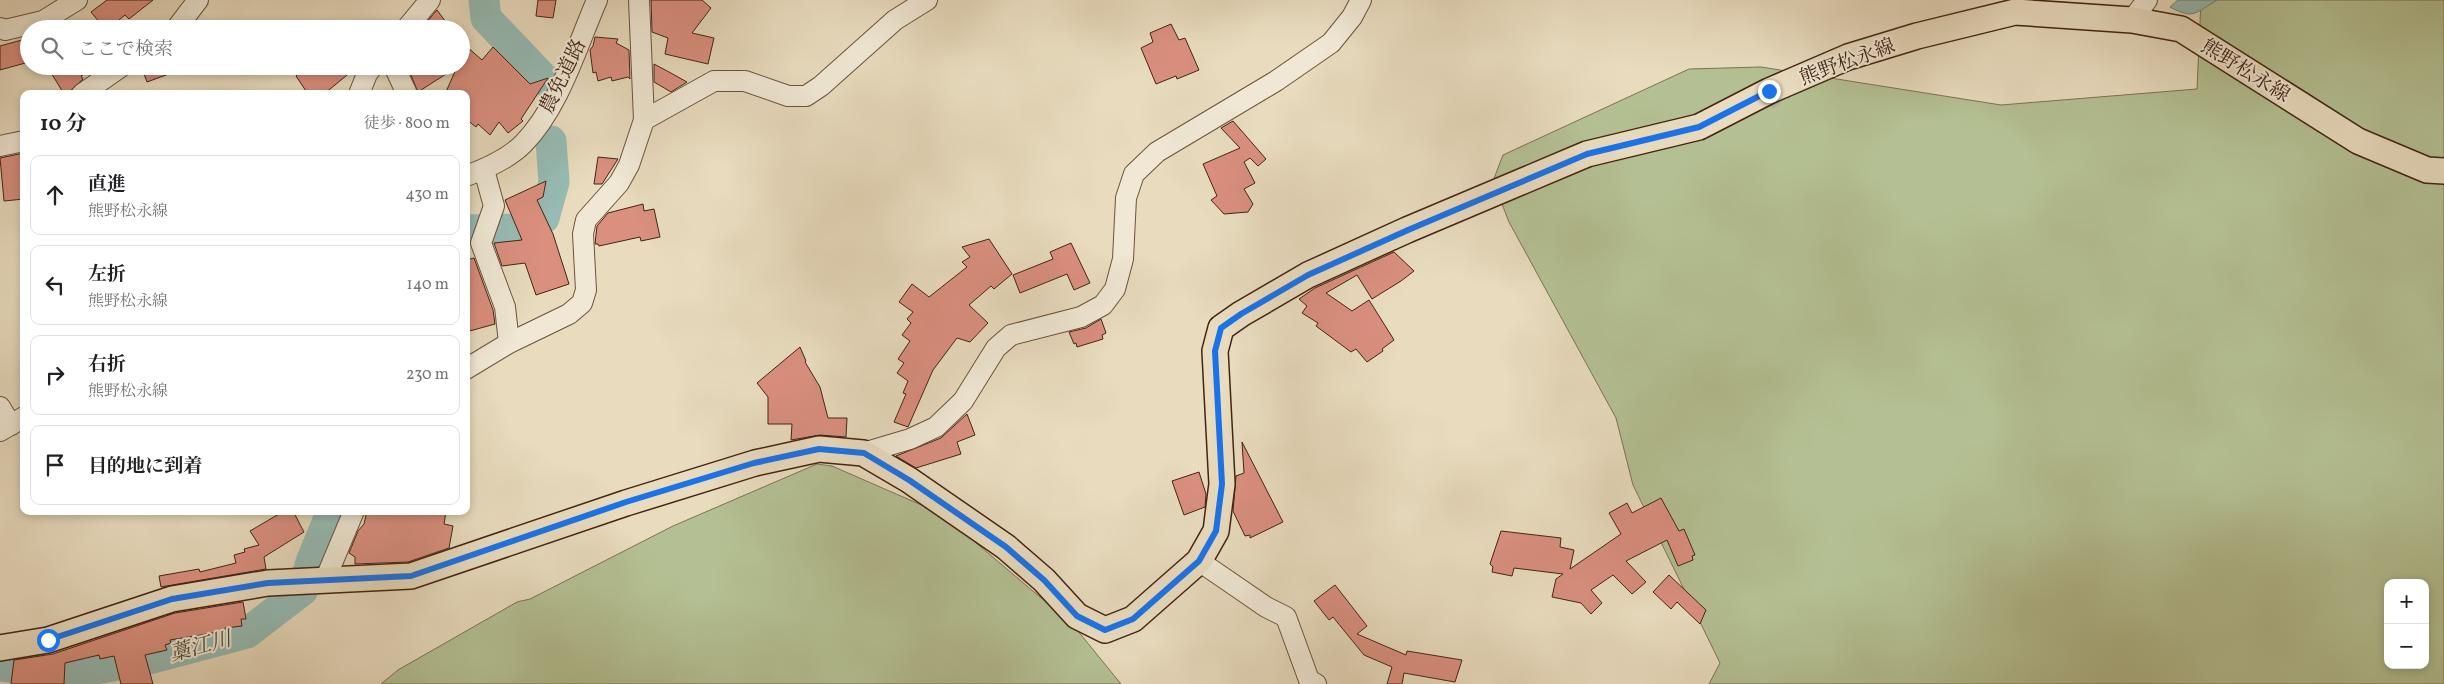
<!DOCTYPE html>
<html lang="ja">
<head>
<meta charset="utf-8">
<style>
	:root { --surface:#fff; --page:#f6f6f6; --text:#202124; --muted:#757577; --line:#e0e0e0 }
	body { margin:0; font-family:Vollkorn,"Noto Serif JP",serif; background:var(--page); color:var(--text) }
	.controls { position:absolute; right:15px; bottom:15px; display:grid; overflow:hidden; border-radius:10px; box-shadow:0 2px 8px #0003 }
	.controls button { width:45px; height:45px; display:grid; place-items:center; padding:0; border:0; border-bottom:1px solid var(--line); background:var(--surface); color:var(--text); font:25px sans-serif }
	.stop { position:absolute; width:15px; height:15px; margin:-11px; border:4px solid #1a73e8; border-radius:50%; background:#fff }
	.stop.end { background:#1a73e8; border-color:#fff; box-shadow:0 1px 5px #0008 }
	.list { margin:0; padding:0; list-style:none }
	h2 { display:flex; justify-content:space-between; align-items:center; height:65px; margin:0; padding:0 20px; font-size:21px }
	h2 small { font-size:16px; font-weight:400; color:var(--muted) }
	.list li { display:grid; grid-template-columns:32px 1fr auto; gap:15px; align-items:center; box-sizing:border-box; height:80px; margin:0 10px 10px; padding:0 10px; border:1px solid var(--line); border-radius:10px }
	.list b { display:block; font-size:19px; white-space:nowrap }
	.list p { margin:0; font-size:16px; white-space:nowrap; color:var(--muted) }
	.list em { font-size:16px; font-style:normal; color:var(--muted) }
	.icon { flex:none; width:28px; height:28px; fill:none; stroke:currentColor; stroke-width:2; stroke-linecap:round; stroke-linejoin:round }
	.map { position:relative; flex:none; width:2444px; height:684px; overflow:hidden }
	.search { position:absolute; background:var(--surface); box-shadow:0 2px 8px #0003; left:20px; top:20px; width:450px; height:55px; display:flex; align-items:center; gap:12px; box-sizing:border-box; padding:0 18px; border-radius:28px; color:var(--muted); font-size:19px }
	.panel { position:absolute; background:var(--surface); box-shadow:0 2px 8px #0003; left:20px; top:90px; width:450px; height:425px; border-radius:10px }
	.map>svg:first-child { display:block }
</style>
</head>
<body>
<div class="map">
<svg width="2444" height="684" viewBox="0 0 2444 684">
	<rect width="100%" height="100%" fill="#e8dbbe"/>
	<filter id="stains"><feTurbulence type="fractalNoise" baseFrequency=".004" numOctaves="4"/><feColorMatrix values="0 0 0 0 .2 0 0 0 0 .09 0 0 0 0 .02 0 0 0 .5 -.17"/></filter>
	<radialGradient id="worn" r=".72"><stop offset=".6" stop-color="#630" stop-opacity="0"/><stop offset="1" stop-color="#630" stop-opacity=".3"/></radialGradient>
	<!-- green -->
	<g fill="#b4c093" stroke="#7c7254" fill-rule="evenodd">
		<path d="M2201,0H2444V684H1709L1720,663L1633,485L1616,418L1509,222L1493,181L1503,155L1689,69L1761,67L2001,105L2197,89ZM2388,583H2425V665H2388Z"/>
		<polygon points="817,464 832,466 942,514 1073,625 1121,684 381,684 398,670 517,602 530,599 673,526"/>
	</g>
	<!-- water -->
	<path fill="#97bbb5" stroke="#757f75" d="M2178,0H2217C2195,13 2194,20 2170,7Z"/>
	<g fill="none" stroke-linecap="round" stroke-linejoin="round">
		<!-- river -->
		<g stroke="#97bbb5" stroke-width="31">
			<polyline points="484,0 486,18 547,82"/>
			<polyline points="466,230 523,229 544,218 554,182 551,141"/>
			<polyline points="0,666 68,674 145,660 247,633 303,590 311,562 332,511"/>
		</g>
	</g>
	<!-- building -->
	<g fill="#da8f7f" stroke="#432414">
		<polygon points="107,0 153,0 129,19 125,15 108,29 105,29 91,12"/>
		<polygon points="538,0 556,0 553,18 536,16"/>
		<polygon points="651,0 702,0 711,8 692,33 714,38 708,64 665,54 668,38 652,32"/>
		<polygon points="437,10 451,29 427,29 424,25"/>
		<polygon points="1171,24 1179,40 1185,38 1199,70 1177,79 1176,76 1156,84 1141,48 1153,42 1150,33"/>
		<polygon points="595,37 618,39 616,43 629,50 630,79 628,77 612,81 611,77 598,81 596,72 593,73 590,50 593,46"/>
		<polygon points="29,38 29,62 0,70 0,46"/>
		<polygon points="466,46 482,60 493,47 530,84 548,78 521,119 523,121 508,133 499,122 490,135 478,124 476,127 466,119 466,94 445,94 457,67 418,92 408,68 413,66 461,66 461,57"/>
		<polygon points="654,64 669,72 687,82 671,92 654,82"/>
		<polygon points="58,66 98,66 81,76 83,79 67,94 64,94 50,71"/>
		<polygon points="141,66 185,66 185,68 147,82"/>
		<polygon points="308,66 358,66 324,94 308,94 296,76"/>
		<polygon points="1233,121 1266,159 1258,166 1250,158 1244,162 1255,183 1244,189 1253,204 1248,212 1224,214 1211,200 1217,196 1203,164 1240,148 1221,128"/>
		<polygon points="24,153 24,199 4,201 0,158"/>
		<polygon points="598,157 618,159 602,184 594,184"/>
		<polygon points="546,181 543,197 537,200 553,234 569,284 536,295 525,263 502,266 494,243 522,240 505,200"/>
		<polygon points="643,204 644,211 654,209 660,237 641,241 640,237 599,246 598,244 595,244 597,226 608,213"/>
		<polygon points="989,239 1012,274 994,289 991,286 969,305 988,323 970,342 957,338 933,370 908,427 894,422 906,394 903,393 908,381 897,373 904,363 898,359 910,341 902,335 911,323 907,319 913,312 899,302 912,284 929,297 967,267 962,262 970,257 962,247"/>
		<polygon points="1071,243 1090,283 1074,290 1067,274 1020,293 1013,275 1053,259 1050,252"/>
		<polygon points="1394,252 1414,271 1401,281 1372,299 1357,275 1326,293 1352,311 1369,300 1394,340 1382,349 1383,351 1367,362 1356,349 1351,352 1316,326 1318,323 1302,313 1307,306 1299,299 1315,288"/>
		<polygon points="474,258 493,310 495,324 466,332 466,260"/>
		<polygon points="1101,319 1106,333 1102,335 1103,339 1077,347 1076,343 1074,344 1069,332 1086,328"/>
		<polygon points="800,347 806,361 805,362 820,387 828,418 847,418 846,437 820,435 791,440 792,424 768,424 768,397 757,383"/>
		<polygon points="967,414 975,435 957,442 961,454 916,468 896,456 941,438"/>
		<polygon points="1242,442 1283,522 1250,538 1250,535 1245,536 1233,511 1236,476 1244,473"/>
		<polygon points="1199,472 1206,494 1205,507 1184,515 1172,481"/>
		<polygon points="1661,498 1679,531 1684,529 1695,555 1692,556 1693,560 1678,566 1667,540 1626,561 1646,582 1632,594 1613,575 1591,590 1602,603 1591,614 1581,603 1552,597 1556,579 1563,574 1514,568 1512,576 1492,572 1493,567 1490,564 1501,531 1561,538 1560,547 1574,550 1570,569 1621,534 1609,513 1627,503 1632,513"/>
		<polygon points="284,511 293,511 304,532 264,557 266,569 161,587 159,576 199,569 200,572 236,563 234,555 245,552 244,549 259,545 250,531"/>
		<polygon points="367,511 446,511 444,524 453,526 449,548 408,562 355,564 355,557 349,553 358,531 364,524"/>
		<polygon points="1669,575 1706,610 1700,624 1677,602 1671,609 1653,592"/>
		<polygon points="1335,585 1367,626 1357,634 1406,655 1407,651 1462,660 1455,682 1404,673 1402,684 1387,684 1392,667 1364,655 1333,617 1329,620 1314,601"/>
		<polygon points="243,602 246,619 241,619 242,626 225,628 225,631 170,640 171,643 165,645 167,650 145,655 153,684 121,684 114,656 100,659 99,655 65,663 64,684 11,684 14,660 53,654 175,613"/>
	</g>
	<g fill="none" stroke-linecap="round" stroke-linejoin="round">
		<!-- minor casing -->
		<g stroke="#6c523e" stroke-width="22">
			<g id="minor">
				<polyline points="2132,20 2147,0"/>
				<polyline points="0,28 5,30 43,21 77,0"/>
				<polyline points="176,29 198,0"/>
				<polyline points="406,29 430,0"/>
				<polyline points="394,66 407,94"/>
				<polyline points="82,94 122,66"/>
				<polyline points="359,94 367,74 373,66"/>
				<polyline points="644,120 714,81 745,81 788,96 806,96 821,86 895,20 927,0"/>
				<polyline points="0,146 24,141"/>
				<polyline points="484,170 494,206 481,243 505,307 509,343"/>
				<path d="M466,176C485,169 509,158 523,144C559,108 577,46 597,0"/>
				<polyline points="466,369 509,343 569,314 582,303 586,290 583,234 586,220 619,183 629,165 644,120 639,0"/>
				<polyline points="0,407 11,425"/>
				<polyline points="0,431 24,417"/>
				<polyline points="863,453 910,439 936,427 963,401 996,348 1011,335 1081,317 1103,305 1115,289 1123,259 1126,198 1134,174 1157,152 1276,81 1331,43 1352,17 1361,0"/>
				<polyline points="1199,561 1266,607 1286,617 1309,680 1316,684"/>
				<polyline points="325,580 354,511"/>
			</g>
		</g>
		<!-- major casing -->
		<g stroke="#432414" stroke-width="28">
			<polyline id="major" points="0,648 48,640 172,599 268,583 411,576 626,503 755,463 819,449 863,453 909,480 1006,547 1044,580 1077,616 1105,630 1133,619 1199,561 1216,531 1222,484 1215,351 1221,328 1241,314 1308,275 1407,230 1587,154 1699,127 1769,91 1848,57 1917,36 2015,12 2132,20 2181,29 2358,141 2427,170 2444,171"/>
		</g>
		<!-- minor -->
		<use href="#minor" stroke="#f0e8d5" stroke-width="20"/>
		<!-- major -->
		<use href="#major" stroke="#e8dbbe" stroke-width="25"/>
	</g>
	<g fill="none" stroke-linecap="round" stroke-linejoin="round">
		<!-- route -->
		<polyline stroke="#1a73e8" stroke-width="6" points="48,640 172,599 268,583 411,576 626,502 754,463 819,449 864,453 909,480 1006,547 1044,580 1077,616 1105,630 1133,619 1199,561 1216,531 1222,484 1215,351 1221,328 1241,314 1308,275 1408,230 1587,154 1699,127 1769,91"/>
	</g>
	<g text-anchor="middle" stroke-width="4" stroke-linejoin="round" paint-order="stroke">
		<!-- street labels -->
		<g font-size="20" fill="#432414" stroke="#f0e8d5">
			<text transform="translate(1847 61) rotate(-20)" y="7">熊野松永線</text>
			<text transform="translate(2246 70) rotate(32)" y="7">熊野松永線</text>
			<text transform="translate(562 76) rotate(-64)" y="7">農免道路</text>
		</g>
		<!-- water labels -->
		<g font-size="21" font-style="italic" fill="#584a3c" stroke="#f0e8d5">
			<text transform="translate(200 646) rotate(-15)" y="7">藁江川</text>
		</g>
	</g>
	<rect width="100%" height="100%" filter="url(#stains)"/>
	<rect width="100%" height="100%" fill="url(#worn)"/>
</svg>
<div class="controls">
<button>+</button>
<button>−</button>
</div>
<div class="stop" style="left:48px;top:640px"></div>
<div class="stop end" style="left:1769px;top:91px"></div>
<div class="search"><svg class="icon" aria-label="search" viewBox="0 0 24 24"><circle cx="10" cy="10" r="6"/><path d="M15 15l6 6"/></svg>ここで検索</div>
<section class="panel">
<h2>10 分<small>徒歩 · 800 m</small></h2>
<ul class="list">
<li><svg class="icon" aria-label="ahead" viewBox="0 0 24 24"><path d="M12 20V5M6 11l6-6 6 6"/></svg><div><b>直進</b><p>熊野松永線</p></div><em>430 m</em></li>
<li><svg class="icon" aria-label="left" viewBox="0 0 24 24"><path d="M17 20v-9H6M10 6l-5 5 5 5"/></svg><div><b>左折</b><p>熊野松永線</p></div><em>140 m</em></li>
<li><svg class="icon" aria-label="right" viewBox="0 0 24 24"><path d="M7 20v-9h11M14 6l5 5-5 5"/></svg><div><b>右折</b><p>熊野松永線</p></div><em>230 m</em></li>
<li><svg class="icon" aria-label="arrive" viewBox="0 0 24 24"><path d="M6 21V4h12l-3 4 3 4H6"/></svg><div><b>目的地に到着</b></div></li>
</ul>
</section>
</div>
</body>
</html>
